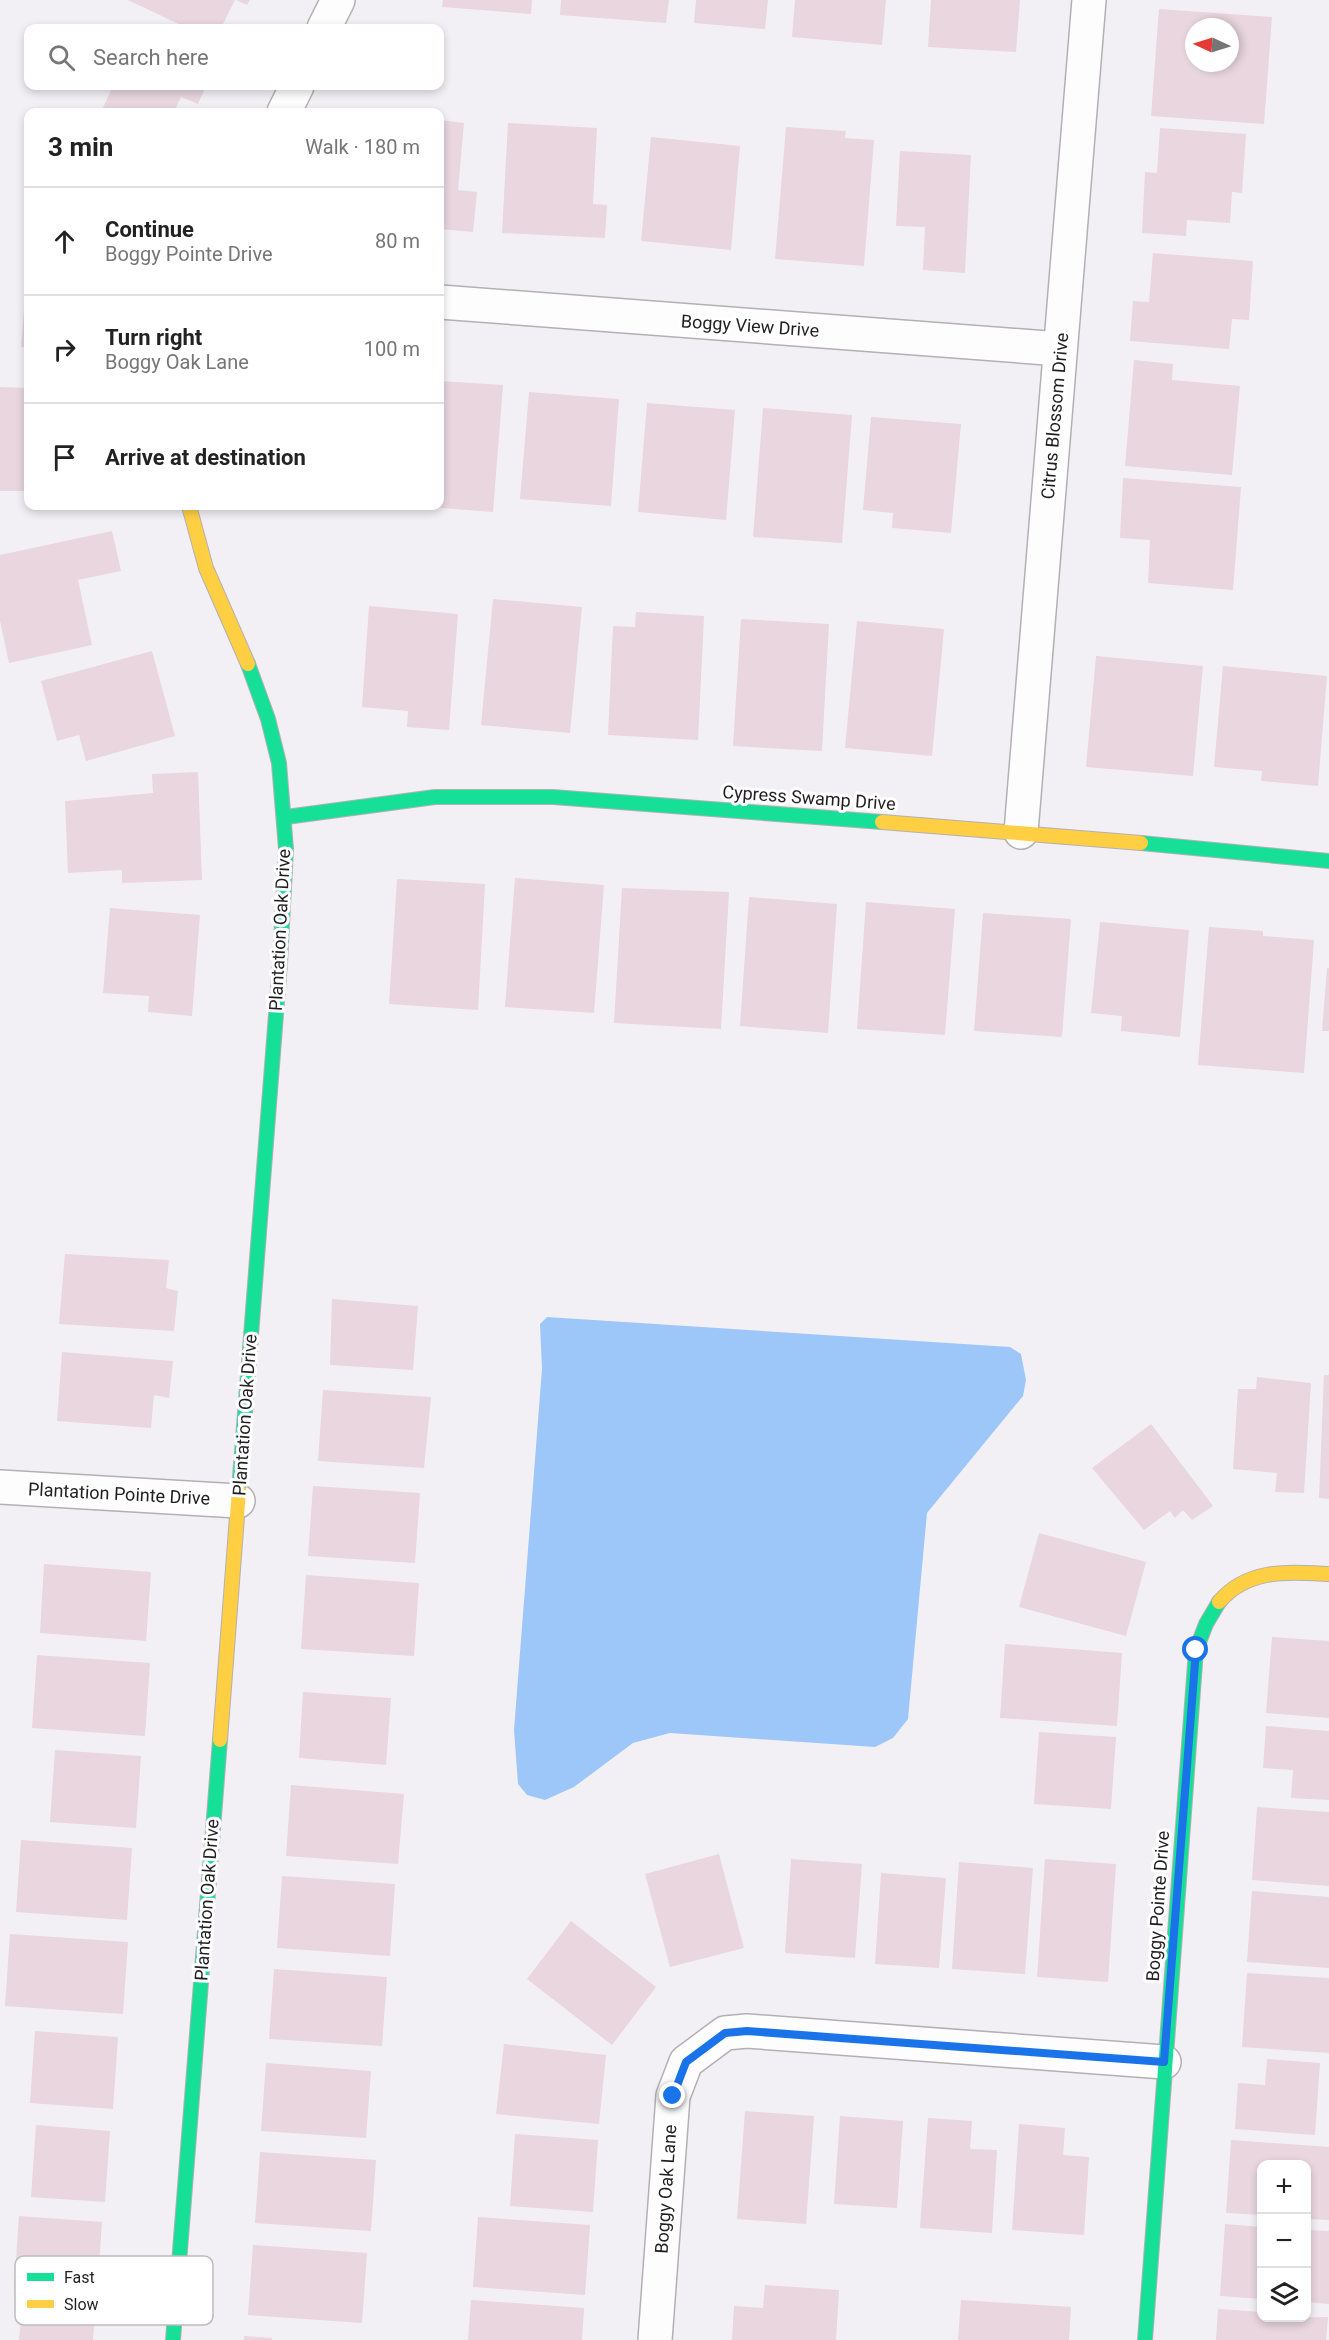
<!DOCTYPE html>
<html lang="en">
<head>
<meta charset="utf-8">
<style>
	:root { --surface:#fff; --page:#f2f2f2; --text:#222; --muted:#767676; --line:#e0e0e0 }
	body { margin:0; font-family:Roboto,sans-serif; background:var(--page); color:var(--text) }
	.controls { position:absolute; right:18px; bottom:18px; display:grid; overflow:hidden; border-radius:12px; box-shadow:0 3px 9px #0003 }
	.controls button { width:54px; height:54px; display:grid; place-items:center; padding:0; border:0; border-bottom:2px solid var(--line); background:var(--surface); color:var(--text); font:30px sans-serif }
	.compass { position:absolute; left:1185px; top:18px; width:54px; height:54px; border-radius:50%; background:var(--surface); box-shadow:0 3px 9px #0003; rotate:274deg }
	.stop { position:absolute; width:18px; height:18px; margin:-14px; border:4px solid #1a73e8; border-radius:50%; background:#fff }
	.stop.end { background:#1a73e8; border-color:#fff; box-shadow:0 2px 6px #0008 }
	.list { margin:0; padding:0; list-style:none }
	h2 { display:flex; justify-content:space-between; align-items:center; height:78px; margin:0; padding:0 24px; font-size:26px }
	h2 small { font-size:20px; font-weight:400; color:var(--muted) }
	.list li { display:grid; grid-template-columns:39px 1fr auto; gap:18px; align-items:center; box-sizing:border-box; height:108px; padding:0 24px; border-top:2px solid var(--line) }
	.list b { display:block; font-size:22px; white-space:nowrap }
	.list p { margin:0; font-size:20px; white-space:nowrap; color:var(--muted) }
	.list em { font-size:20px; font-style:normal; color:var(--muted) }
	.icon { flex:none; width:33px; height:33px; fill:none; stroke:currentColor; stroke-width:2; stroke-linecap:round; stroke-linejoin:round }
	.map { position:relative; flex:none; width:1329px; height:2340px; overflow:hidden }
	.search { position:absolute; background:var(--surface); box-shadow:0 3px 9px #0003; left:24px; top:24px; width:420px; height:66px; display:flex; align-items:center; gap:15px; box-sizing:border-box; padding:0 21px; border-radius:12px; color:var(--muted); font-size:22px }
	.panel { position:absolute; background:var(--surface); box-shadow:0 3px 9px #0003; left:24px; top:108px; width:420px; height:402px; border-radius:12px }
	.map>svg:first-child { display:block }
</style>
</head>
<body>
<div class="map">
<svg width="1329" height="2340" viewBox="0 0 1329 2340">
	<rect width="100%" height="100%" fill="#f3f0f5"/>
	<!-- water -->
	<polygon fill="#9dc7f8" points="547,1317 1010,1347 1021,1354 1026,1380 1023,1396 927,1513 908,1719 893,1738 875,1747 670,1733 633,1743 574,1787 545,1800 527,1795 518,1784 514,1730 542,1369 540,1324"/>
	<!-- building -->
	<g fill="#e9d6df" fill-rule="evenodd">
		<polygon points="128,0 235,0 221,28 187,28"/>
		<polygon points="236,0 250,0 247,5"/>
		<polygon points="443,0 532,0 531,14 442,7"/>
		<polygon points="561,0 669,0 666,23 560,15"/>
		<polygon points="696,0 768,0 765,29 694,23"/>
		<polygon points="795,0 886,0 882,45 792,37"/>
		<polygon points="931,0 1020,0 1016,52 928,47"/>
		<path d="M1159,9L1272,17L1264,124L1151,116ZM1194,27H1230V63H1194Z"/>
		<polygon points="113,86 206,86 198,104 181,97 174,112 101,112"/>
		<polygon points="440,120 464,123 458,190 477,192 473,232 440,229"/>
		<polygon points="508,123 597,128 593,204 607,205 605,238 502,233"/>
		<polygon points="786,127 846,131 845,138 874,140 864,266 775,259"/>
		<polygon points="1160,128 1246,134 1242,193 1232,192 1230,223 1187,220 1186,236 1142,233 1145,172 1157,173"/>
		<polygon points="651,137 740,146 731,250 641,241"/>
		<polygon points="900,151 971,155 965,273 923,270 925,227 896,226"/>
		<polygon points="1153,253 1253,261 1249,320 1232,319 1229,349 1130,341 1133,301 1149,302"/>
		<polygon points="27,272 28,272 28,347 21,347"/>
		<polygon points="1134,360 1173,364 1172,380 1240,386 1232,475 1125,466"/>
		<polygon points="440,381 503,385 493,512 429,507 440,506"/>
		<polygon points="0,387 28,388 28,491 0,491"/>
		<polygon points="529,392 619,399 611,506 520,499"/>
		<polygon points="647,403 735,410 726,520 638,512"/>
		<polygon points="763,408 852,415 842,543 753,537"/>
		<polygon points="871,417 961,424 951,533 892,528 893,513 863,510"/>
		<polygon points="1123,478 1241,487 1233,590 1148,583 1150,540 1120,538"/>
		<polygon points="112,531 121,571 78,580 92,645 9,663 0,621 0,555"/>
		<polygon points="493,599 582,607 570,733 481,725"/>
		<polygon points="369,606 458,614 449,730 407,727 408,711 362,707"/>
		<polygon points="636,612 704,616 698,740 608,735 613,626 635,627"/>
		<polygon points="741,619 829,624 822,751 733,746"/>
		<polygon points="857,621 944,629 932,756 845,748"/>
		<polygon points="152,651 175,736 86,761 79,735 57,741 41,681"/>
		<polygon points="1096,656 1203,666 1193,776 1086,767"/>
		<polygon points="1223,666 1327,676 1318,786 1261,781 1262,771 1214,767"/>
		<polygon points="198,772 202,880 122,883 122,870 68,873 65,801 153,793 152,774"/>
		<polygon points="515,878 604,885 594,1013 505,1007"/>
		<polygon points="397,879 485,884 478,1010 389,1004"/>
		<polygon points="622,888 729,892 721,1029 614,1023"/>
		<polygon points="749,897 837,904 828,1033 740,1026"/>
		<polygon points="866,902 955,909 945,1035 857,1029"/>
		<polygon points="110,908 200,915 192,1016 148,1012 149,996 103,993"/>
		<polygon points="983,913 1071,919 1062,1037 974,1031"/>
		<polygon points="1100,922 1189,930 1180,1037 1121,1031 1122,1016 1091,1013"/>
		<polygon points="1209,927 1263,931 1263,936 1314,940 1304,1073 1198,1065"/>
		<polygon points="1327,968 1329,968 1329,1031 1322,1031"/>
		<polygon points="65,1254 169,1260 166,1288 178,1291 174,1331 59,1324"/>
		<polygon points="332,1299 418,1306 413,1370 330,1365"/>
		<polygon points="62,1352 173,1361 169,1398 154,1395 151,1428 57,1421"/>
		<polygon points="1324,1375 1329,1375 1329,1499 1319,1498"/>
		<polygon points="1257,1377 1311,1383 1304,1493 1275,1492 1277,1473 1233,1469 1238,1389 1256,1389"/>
		<polygon points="323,1390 431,1397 424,1468 318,1461"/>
		<polygon points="1151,1424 1213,1506 1192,1520 1183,1510 1175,1518 1170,1511 1144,1530 1092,1468"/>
		<polygon points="313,1486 420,1493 415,1563 308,1556"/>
		<polygon points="1039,1533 1146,1562 1126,1636 1019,1607"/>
		<polygon points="44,1564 151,1572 146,1641 40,1633"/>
		<polygon points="306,1575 419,1583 414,1656 301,1649"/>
		<polygon points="1272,1637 1329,1641 1329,1718 1266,1713"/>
		<polygon points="1005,1644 1122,1653 1117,1726 1000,1718"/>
		<polygon points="37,1655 150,1663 145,1736 32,1728"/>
		<polygon points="303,1692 391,1698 386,1765 299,1758"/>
		<polygon points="1266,1726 1329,1731 1329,1800 1291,1798 1293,1770 1263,1768"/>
		<polygon points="1039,1732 1116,1737 1111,1809 1034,1804"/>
		<polygon points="55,1750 141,1756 136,1828 50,1822"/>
		<polygon points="291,1785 404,1794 398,1864 286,1856"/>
		<polygon points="1257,1807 1329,1812 1329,1886 1252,1880"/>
		<polygon points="21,1840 132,1848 127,1920 16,1912"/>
		<polygon points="719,1854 744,1948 670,1967 645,1874"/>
		<polygon points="791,1859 862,1864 855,1958 785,1953"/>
		<polygon points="1045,1859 1116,1864 1108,1982 1037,1977"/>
		<polygon points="959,1862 1033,1868 1025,1974 952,1969"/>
		<polygon points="881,1873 946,1878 939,1968 875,1964"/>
		<polygon points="282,1876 395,1884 390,1956 277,1948"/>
		<polygon points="1252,1891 1329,1897 1329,1968 1247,1962"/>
		<polygon points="571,1921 656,1987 612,2045 527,1979"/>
		<polygon points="10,1934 128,1942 123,2014 5,2006"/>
		<polygon points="274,1969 387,1977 382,2046 269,2039"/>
		<polygon points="1247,1973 1329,1978 1329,2053 1242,2047"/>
		<polygon points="35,2031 118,2037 113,2109 30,2103"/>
		<polygon points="504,2044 606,2055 599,2124 496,2114"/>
		<polygon points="1267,2059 1320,2063 1315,2135 1235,2129 1238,2083 1265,2085"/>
		<polygon points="266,2063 371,2071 366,2138 261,2131"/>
		<polygon points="745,2111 814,2116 806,2224 737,2219"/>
		<polygon points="840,2116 903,2121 897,2208 834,2204"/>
		<polygon points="928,2118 972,2121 970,2149 997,2150 992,2233 920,2228"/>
		<polygon points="1019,2124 1065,2128 1063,2155 1089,2157 1084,2235 1012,2230"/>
		<polygon points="36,2125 110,2131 105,2202 31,2197"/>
		<polygon points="515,2134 598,2140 593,2212 510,2206"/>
		<polygon points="1231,2140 1329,2147 1329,2220 1306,2219 1306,2164 1262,2164 1262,2215 1226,2213"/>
		<polygon points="260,2152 376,2160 371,2231 255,2223"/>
		<polygon points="19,2216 102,2222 97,2296 14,2290"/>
		<polygon points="478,2217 590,2225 585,2295 473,2287"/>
		<polygon points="1225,2224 1262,2227 1262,2299 1220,2296"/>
		<polygon points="1306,2230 1329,2231 1329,2304 1306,2302"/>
		<polygon points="253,2245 367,2253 362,2323 248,2315"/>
		<polygon points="765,2285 839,2290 836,2340 732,2340 734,2306 763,2308"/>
		<polygon points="471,2300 584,2308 582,2340 468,2340"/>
		<polygon points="961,2300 1071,2307 1069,2340 958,2340"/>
		<polygon points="1218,2309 1262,2312 1262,2318 1328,2317 1326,2340 1216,2340"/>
		<polygon points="22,2310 95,2315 93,2340 19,2340"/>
		<polygon points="244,2336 272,2338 272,2340 244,2340"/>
	</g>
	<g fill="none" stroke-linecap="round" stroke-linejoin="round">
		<!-- street casing -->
		<g stroke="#b3b0b4" stroke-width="36">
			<g id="street">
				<polyline points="324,28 338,0"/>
				<polyline points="284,112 297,86"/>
				<polyline points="440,302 1060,349"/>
				<polyline points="1021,832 1089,0"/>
				<polyline points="0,1487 238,1501"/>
				<polyline points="655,2340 673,2096 686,2062 725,2033 747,2031 1164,2062"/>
			</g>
		</g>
		<!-- fast casing -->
		<g stroke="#b3b0b4" stroke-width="16">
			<g id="fast">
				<polyline points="286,817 435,797 553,797 882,822"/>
				<polyline points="1141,843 1329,861"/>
				<polyline points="239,1490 280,963 286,849 279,763 268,719 248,664"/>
				<polyline points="173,2340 220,1740"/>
				<polyline points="1145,2340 1196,1650 1206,1624 1219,1602"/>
			</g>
		</g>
		<!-- slow casing -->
		<g stroke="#b3b0b4" stroke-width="16">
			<g id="slow">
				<polyline points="189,506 206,568 248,664"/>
				<polyline points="882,822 1141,843"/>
				<path d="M1219,1602C1248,1568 1288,1572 1329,1574"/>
				<polyline points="220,1740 239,1490"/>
			</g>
		</g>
		<!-- street -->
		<use href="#street" stroke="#fdfdfe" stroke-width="33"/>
		<!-- fast -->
		<use href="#fast" stroke="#16e098" stroke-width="14"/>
		<!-- slow -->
		<use href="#slow" stroke="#ffcf43" stroke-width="14"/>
	</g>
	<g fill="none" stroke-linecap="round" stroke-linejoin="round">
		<!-- route -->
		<polyline stroke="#1a73e8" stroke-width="8" points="673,2096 686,2062 725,2033 747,2031 1164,2062 1196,1650"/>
	</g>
	<g text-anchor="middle" stroke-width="6" stroke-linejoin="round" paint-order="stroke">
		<!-- street labels -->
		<g font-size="18" fill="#201e20" stroke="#fff">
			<text transform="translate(750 326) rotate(4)" y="6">Boggy View Drive</text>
			<text transform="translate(1055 416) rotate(-85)" y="6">Citrus Blossom Drive</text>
			<text transform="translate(809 798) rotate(4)" y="6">Cypress Swamp Drive</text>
			<text transform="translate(280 930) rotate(-87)" y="6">Plantation Oak Drive</text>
			<text transform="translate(245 1415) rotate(-86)" y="6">Plantation Oak Drive</text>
			<text transform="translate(119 1494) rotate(3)" y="6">Plantation Pointe Drive</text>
			<text transform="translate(207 1900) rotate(-86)" y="6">Plantation Oak Drive</text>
			<text transform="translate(1158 1906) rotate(-86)" y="6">Boggy Pointe Drive</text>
			<text transform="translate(666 2189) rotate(-86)" y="6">Boggy Oak Lane</text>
		</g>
	</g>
	<!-- legend -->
	<rect x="15" y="2256" width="198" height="69" rx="9" fill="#fff" stroke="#bcbcbc" stroke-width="1.5"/>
	<rect x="27" y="2273" width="27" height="8" fill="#16e098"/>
	<rect x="27" y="2300" width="27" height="8" fill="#ffcf43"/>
	<g font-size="16" fill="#201e20">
		<text x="64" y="2283">Fast</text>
		<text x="64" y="2310">Slow</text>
	</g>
</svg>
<div class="controls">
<button>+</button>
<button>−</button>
<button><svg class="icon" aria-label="layers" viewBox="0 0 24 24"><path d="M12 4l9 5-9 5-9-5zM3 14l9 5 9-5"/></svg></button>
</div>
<svg class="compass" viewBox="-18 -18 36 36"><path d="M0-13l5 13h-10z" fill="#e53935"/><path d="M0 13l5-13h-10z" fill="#767676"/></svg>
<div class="stop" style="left:1196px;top:1650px"></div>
<div class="stop end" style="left:673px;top:2096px"></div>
<div class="search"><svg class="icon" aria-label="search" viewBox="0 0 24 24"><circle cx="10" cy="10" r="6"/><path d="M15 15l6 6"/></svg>Search here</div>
<section class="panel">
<h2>3 min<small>Walk · 180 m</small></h2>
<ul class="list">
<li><svg class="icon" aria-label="ahead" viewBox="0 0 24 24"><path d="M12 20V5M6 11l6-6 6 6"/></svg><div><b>Continue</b><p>Boggy Pointe Drive</p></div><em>80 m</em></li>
<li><svg class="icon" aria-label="right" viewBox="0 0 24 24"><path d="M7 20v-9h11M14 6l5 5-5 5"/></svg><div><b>Turn right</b><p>Boggy Oak Lane</p></div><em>100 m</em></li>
<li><svg class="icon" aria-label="arrive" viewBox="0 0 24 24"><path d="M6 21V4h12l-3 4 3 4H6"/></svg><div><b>Arrive at destination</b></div></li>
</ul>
</section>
</div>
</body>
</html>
